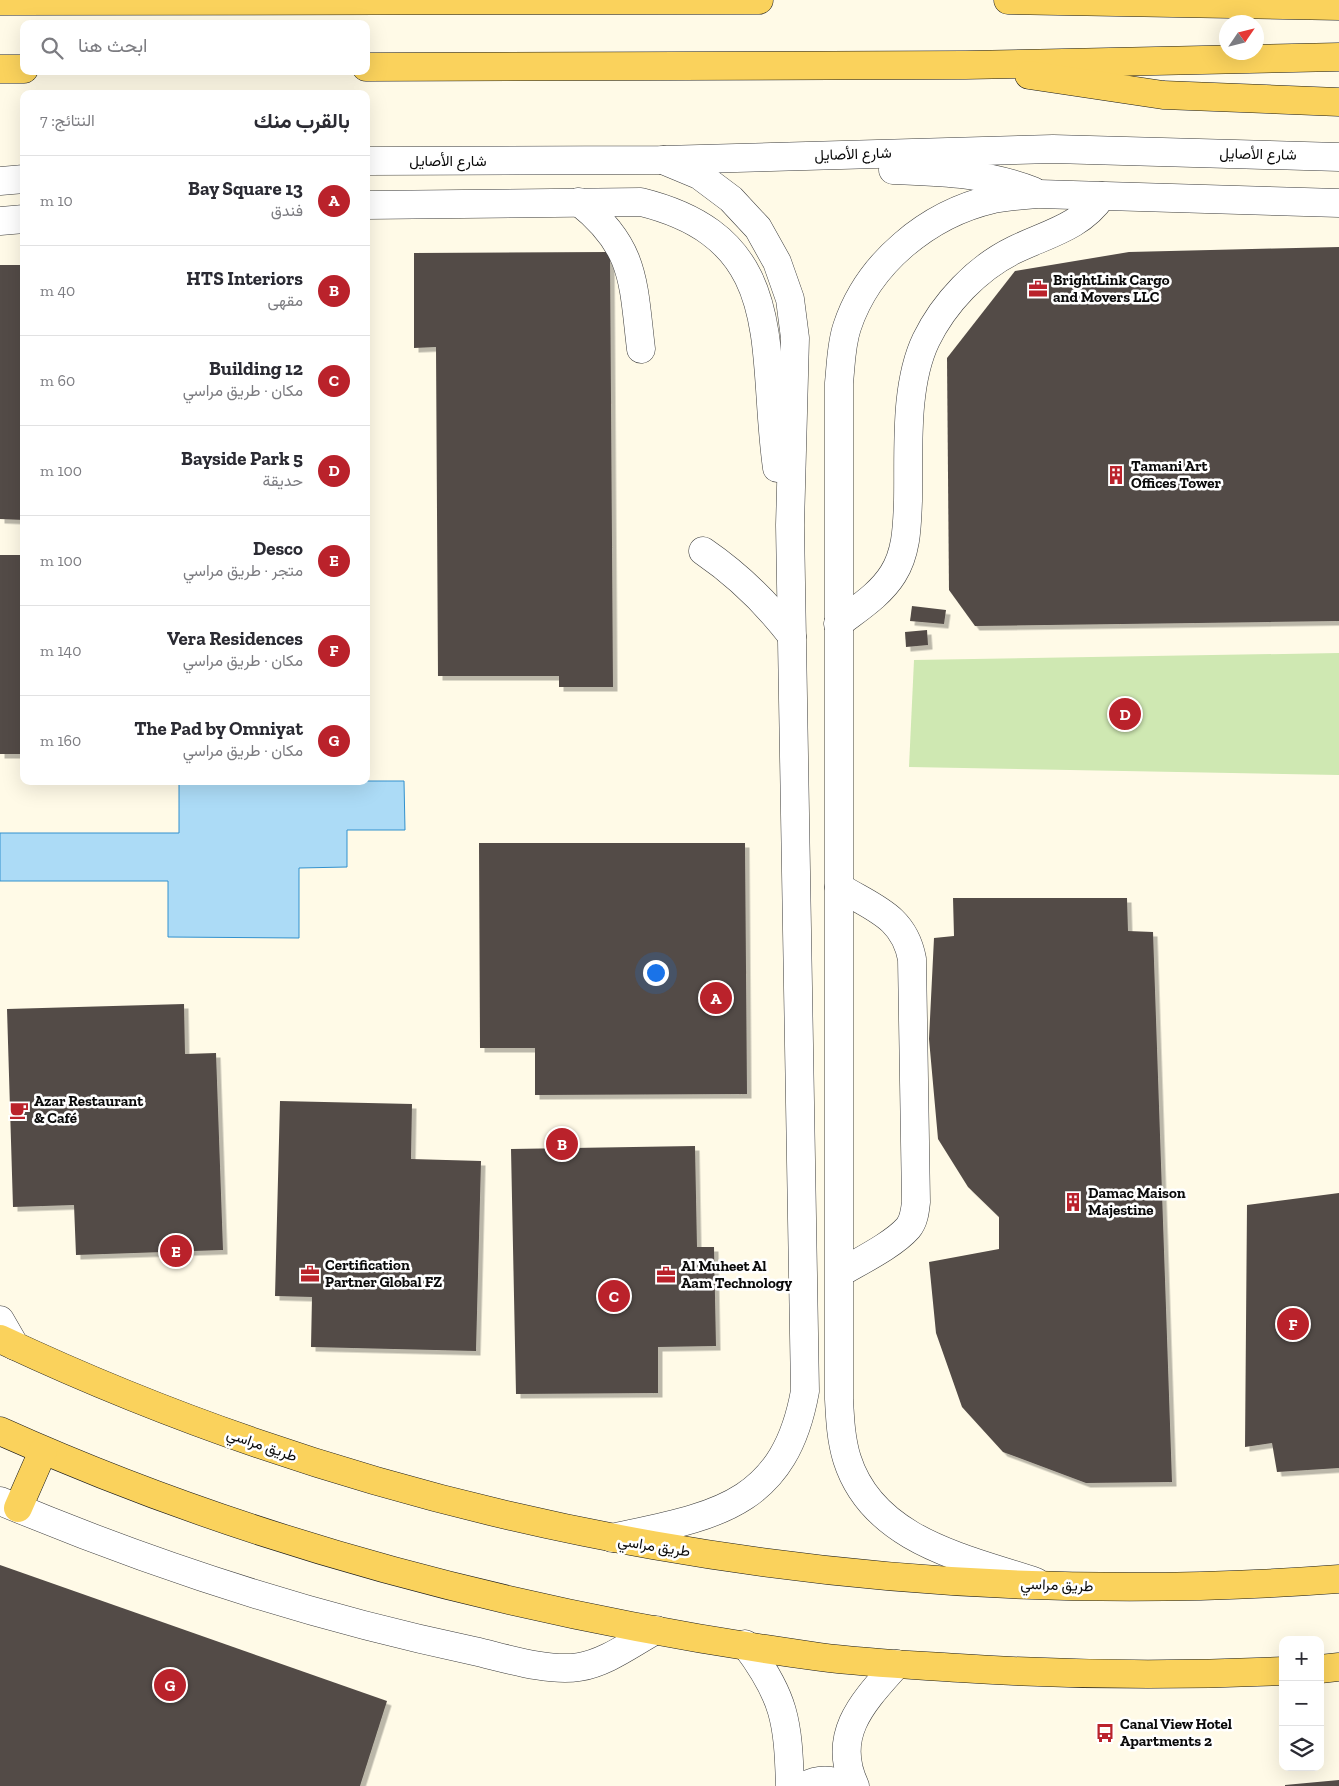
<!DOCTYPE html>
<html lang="ar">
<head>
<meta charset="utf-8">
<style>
	:root { --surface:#fff; --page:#f2f2f3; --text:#2b2b33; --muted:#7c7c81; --line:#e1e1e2; --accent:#ba222b }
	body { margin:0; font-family:"Zilla Slab",Vazirmatn,serif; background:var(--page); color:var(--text); direction:rtl }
	.controls { position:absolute; right:15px; bottom:15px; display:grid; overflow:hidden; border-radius:10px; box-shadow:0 5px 20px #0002 }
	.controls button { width:45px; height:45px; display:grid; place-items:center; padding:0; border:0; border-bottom:1px solid var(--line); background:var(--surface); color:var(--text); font:25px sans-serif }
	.compass { position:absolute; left:1219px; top:15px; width:45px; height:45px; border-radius:50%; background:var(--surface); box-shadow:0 5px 20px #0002; rotate:55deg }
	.you { position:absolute; left:655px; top:972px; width:18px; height:18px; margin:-12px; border:4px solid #fff; border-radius:50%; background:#1a73e8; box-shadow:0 0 0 8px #1a73e833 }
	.badge { display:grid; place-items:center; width:32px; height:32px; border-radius:50%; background:var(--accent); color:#fff; font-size:16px; font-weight:700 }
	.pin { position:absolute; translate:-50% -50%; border:2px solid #fff; box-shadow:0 1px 5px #0006 }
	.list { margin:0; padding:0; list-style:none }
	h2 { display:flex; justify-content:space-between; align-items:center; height:65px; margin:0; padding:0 20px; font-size:21px }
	h2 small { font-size:16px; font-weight:400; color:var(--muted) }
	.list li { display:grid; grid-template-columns:32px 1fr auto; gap:15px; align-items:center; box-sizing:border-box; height:90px; padding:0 20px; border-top:1px solid var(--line) }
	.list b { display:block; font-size:19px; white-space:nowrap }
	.list p { margin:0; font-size:16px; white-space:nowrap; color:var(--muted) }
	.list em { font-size:16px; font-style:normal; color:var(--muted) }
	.icon { flex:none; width:28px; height:28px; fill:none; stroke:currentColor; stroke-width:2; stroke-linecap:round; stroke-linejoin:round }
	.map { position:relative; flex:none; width:1339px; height:1786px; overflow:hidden; direction:ltr }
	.search { position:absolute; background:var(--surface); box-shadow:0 5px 20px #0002; left:20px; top:20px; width:350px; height:55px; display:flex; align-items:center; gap:12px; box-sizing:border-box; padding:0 18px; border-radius:10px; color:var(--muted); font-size:19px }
	.panel { position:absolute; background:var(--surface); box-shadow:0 5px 20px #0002; left:20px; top:90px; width:350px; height:695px; border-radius:10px; direction:rtl }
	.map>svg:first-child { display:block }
</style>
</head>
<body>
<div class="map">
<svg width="1339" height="1786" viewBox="0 0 1339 1786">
	<defs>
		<filter id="shadow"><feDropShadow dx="4.5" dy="4.5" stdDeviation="0" flood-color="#0004"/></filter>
	</defs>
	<rect width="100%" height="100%" fill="#fffae7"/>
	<!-- green -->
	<polygon fill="#cfe8b2" points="1339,653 1339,775 909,767 914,660"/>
	<!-- water -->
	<polygon fill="#acdbf6" stroke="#3291ce" points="179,781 404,781 405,830 347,830 347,867 299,868 299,938 168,937 168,881 0,881 0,833 179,833"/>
	<!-- building -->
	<g fill="#534b47" filter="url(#shadow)">
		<polygon points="1339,247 1339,621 975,626 949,590 947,358 1015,271 1129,252"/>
		<polygon points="610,252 613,687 559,687 559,676 438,676 436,347 414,348 414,253"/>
		<polygon points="0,265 24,265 24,520 0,519"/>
		<rect x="0" y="555" width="24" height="199"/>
		<polygon points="912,606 946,610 944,624 910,621"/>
		<polygon points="927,630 928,645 906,647 905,632"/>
		<polygon points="479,843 745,843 747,1094 535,1095 535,1048 480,1048"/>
		<polygon points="953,898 1127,898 1128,931 1153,932 1172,1482 1086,1483 1003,1452 962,1407 936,1333 929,1262 999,1249 999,1217 968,1187 938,1139 929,1039 934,938 954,936"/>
		<polygon points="184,1004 185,1054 216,1053 223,1250 76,1255 74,1205 13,1207 7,1009"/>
		<polygon points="280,1101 412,1104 411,1159 481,1161 476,1351 311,1347 312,1297 275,1296"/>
		<polygon points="695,1146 697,1247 714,1247 716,1346 658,1347 658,1393 516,1394 511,1149"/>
		<polygon points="1339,1193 1339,1468 1277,1472 1272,1443 1245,1447 1247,1205"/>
		<polygon points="0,1565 387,1701 360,1786 0,1786"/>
		<polygon points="1339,1780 1339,1786 1285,1786 1285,1785"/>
	</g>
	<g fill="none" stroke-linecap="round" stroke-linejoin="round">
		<!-- minor casing -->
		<g stroke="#3d3d3d" stroke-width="29">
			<g id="minor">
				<polyline points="366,161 663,160 1053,149 1339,157"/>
				<path d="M893,170C942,172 987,173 1033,191"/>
				<polyline points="0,181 24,179"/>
				<path d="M579,202C636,247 633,283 641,349"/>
				<path d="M366,205L641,202C790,239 760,349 777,468"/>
				<polyline points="0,221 24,219"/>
				<path d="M703,551C738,575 766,602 792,636"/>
				<path d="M838,624C857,609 880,595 893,574C907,552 907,525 908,501C909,451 904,386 926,340C944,303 977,268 1014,250C1047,234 1081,227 1102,196"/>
				<path d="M839,887C873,908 904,916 912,959L916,1202C915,1211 914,1221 908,1228C893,1245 860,1261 840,1273"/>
				<polyline points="0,1320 15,1346"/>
				<path d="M0,1501C153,1565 312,1617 474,1651C505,1658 548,1672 579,1667C606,1663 632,1643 656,1630"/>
				<path d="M612,1538C712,1516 784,1508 805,1391L790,525L795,338L790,299L777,262L758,228L731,199L699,175L663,160"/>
				<path d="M1036,1582C965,1558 873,1541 847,1459C841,1440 840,1419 839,1399V383C841,364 841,345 847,327C868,263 928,214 993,199C1008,196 1024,195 1039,194L1339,203"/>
				<path d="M745,1644C785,1697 788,1721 790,1786"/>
				<path d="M805,1786C819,1778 834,1780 847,1786"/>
				<path d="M855,1786C830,1734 865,1700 897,1664"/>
			</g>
		</g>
		<!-- major casing -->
		<g stroke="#1b1b1b" stroke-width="29">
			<g id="major">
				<polyline points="1008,0 1339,6"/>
				<polyline points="0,1 759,0"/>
				<polyline points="366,67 966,65 1339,57"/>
				<polyline points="0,69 24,69"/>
				<polyline points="1029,75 1163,95 1339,102"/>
				<path d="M0,1339C416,1535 881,1613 1339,1579"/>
				<path d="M0,1431C260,1548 538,1618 820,1657C866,1663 913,1665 959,1668C1067,1675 1175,1676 1283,1671"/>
				<polyline points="18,1508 43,1451"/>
				<polyline points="1320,1669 1339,1667"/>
			</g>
		</g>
		<!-- minor -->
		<use href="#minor" stroke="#fff" stroke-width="28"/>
		<!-- major -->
		<use href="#major" stroke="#fad25c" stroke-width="28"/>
	</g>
	<!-- icons -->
	<defs>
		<g id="office-bare" transform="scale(1.5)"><path d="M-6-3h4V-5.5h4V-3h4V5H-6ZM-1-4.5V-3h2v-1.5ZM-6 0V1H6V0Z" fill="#ba222b" stroke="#fff" stroke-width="2.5" paint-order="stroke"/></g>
		<g id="building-bare" transform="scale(1.5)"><path d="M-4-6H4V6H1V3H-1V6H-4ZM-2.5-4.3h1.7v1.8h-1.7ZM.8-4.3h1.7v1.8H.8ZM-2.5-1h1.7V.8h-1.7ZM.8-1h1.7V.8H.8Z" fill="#ba222b" stroke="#fff" stroke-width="2.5" paint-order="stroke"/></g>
		<g id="cafe-bare" transform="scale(1.5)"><path d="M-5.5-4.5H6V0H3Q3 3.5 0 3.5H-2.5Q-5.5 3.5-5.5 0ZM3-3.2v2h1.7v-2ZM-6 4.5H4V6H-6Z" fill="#ba222b" stroke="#fff" stroke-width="2.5" paint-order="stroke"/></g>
		<g id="bus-bare" transform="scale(1.5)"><path d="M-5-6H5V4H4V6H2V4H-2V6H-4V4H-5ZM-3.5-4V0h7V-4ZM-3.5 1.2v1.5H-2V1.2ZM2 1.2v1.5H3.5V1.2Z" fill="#ba222b" stroke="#fff" stroke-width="2.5" paint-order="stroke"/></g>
	</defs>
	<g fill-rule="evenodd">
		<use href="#office-bare" x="1038" y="289"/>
		<use href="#building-bare" x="1116" y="475"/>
		<use href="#cafe-bare" x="19" y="1110"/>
		<use href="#building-bare" x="1073" y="1202"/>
		<use href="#office-bare" x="310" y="1274"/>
		<use href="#office-bare" x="666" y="1275"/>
		<use href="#bus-bare" x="1105" y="1733"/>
	</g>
	<g text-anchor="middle" stroke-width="5" stroke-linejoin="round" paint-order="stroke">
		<!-- street labels -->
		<g font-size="15" fill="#0a0a0a" stroke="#fff">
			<text transform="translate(853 154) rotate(-2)" y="5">شارع الأصايل</text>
			<text transform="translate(1258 154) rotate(1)" y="5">شارع الأصايل</text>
			<text x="448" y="166">شارع الأصايل</text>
			<text transform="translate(262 1445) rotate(19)" y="5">طريق مراسي</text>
			<text transform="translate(654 1546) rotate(9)" y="5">طريق مراسي</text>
			<text transform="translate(1057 1585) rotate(2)" y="5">طريق مراسي</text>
		</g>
		<!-- poi labels -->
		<g font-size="15" font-weight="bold" fill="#0a0a0a" stroke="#fff" text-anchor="start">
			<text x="1053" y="285">BrightLink Cargo<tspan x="1053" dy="17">and Movers LLC</tspan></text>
			<text x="1131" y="471">Tamani Art<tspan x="1131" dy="17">Offices Tower</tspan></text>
			<text x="34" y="1106">Azar Restaurant<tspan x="34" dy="17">&amp; Café</tspan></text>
			<text x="1088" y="1198">Damac Maison<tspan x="1088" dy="17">Majestine</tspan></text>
			<text x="325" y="1270">Certification<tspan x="325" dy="17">Partner Global FZ</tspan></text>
			<text x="681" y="1271">Al Muheet Al<tspan x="681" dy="17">Aam Technology</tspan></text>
			<text x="1120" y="1729">Canal View Hotel<tspan x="1120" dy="17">Apartments 2</tspan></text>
		</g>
	</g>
</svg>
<div class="controls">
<button>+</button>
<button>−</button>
<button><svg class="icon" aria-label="layers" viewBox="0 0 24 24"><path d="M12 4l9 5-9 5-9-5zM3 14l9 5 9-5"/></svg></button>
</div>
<svg class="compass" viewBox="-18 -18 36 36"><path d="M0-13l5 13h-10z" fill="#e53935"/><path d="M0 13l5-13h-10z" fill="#7c7c81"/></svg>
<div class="you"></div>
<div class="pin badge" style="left:716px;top:998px">A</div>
<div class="pin badge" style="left:562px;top:1144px">B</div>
<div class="pin badge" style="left:614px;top:1296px">C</div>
<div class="pin badge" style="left:1125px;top:714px">D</div>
<div class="pin badge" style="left:176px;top:1251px">E</div>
<div class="pin badge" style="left:1293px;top:1324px">F</div>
<div class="pin badge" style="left:170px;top:1685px">G</div>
<div class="search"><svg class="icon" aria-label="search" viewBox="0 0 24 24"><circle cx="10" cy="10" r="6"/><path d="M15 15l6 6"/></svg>ابحث هنا</div>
<section class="panel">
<h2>بالقرب منك<small>النتائج: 7</small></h2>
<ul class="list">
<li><span class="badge">A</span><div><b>Bay Square 13</b><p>فندق</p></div><em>10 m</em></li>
<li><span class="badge">B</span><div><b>HTS Interiors</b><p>مقهى</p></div><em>40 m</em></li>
<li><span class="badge">C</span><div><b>Building 12</b><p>مكان · طريق مراسي</p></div><em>60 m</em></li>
<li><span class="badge">D</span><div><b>Bayside Park 5</b><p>حديقة</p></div><em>100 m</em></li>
<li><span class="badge">E</span><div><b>Desco</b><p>متجر · طريق مراسي</p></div><em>100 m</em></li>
<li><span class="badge">F</span><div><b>Vera Residences</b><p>مكان · طريق مراسي</p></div><em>140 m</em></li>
<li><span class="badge">G</span><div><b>The Pad by Omniyat</b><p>مكان · طريق مراسي</p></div><em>160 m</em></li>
</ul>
</section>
</div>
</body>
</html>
